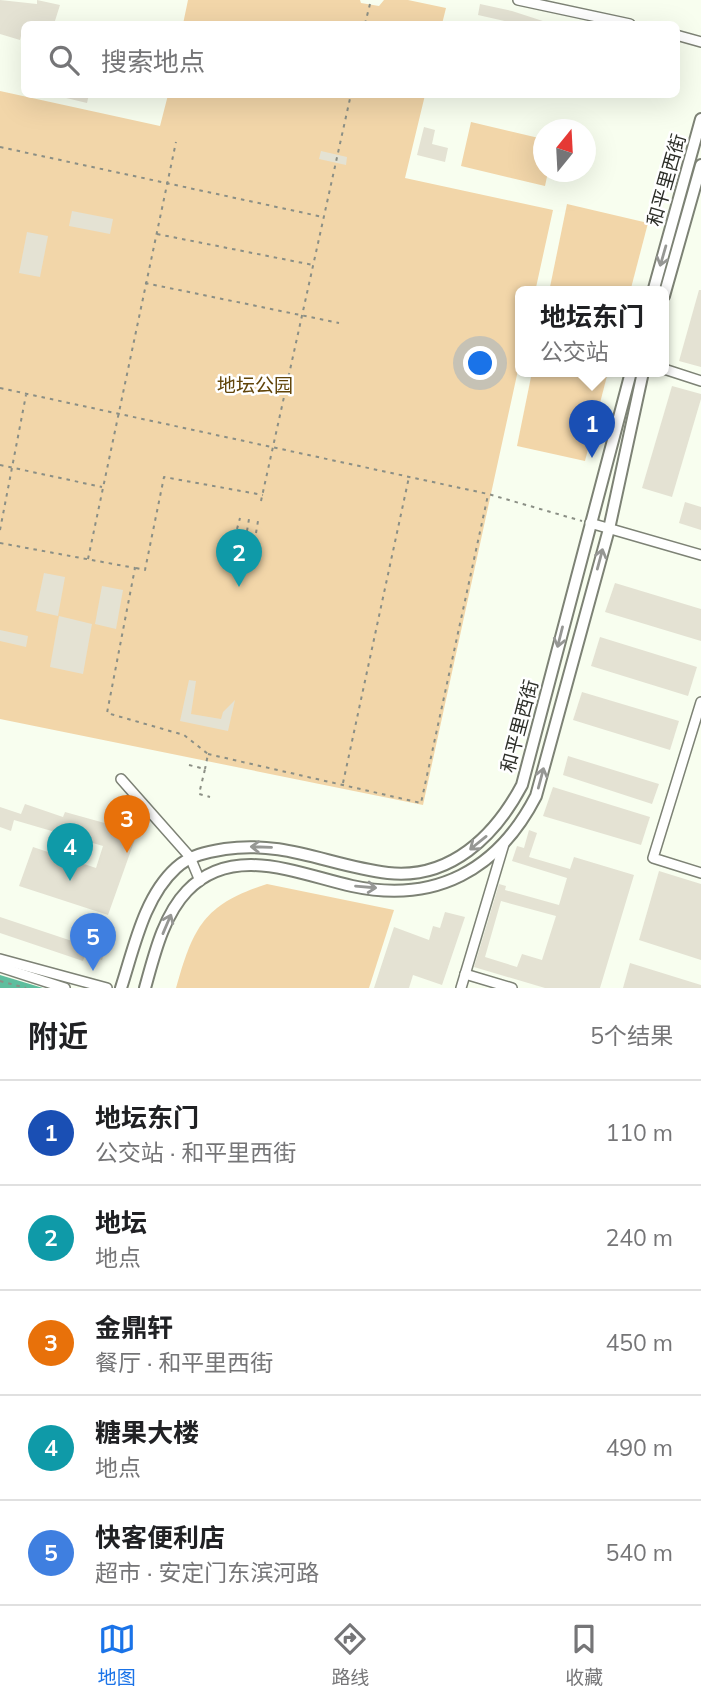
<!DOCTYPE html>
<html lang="zh">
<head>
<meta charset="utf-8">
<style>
	:root { --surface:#fff; --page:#f2f2f2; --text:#202124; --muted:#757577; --line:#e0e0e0; --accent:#1a73e8 }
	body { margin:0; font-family:Mulish,"Noto Sans SC",sans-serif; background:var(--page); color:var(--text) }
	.compass { position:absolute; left:533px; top:119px; width:63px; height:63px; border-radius:50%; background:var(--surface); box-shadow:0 7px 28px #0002; rotate:18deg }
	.you { position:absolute; left:481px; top:364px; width:24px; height:24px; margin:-18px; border:5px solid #fff; border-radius:50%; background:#1a73e8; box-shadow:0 0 0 10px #1a73e833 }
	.badge { display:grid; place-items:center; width:46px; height:46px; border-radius:50%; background:var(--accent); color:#fff; font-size:23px; font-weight:700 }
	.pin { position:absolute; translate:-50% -58px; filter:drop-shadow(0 2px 4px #0008) }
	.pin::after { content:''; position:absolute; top:37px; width:24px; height:21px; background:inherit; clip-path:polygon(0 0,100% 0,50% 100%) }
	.popup { position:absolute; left:515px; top:286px; width:154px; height:91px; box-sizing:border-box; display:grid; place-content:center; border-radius:10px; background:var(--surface); filter:drop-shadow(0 2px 5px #0005); font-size:23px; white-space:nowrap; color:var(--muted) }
	.popup b { font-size:26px; color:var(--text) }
	.popup::after { content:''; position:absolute; left:50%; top:100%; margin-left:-14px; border:14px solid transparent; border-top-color:var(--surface) }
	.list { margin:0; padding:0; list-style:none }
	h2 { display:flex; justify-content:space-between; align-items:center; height:91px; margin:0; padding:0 28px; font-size:30px }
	h2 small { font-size:23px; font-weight:400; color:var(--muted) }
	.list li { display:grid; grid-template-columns:46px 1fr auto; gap:21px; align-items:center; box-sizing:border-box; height:105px; padding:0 28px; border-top:2px solid var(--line) }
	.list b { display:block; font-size:26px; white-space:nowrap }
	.list p { margin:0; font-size:23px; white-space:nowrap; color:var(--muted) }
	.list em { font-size:23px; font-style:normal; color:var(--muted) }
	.icon { flex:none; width:38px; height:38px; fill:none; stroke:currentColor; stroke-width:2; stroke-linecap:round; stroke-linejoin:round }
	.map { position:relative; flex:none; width:701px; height:988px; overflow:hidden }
	.search { position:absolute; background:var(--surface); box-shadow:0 7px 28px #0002; left:21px; right:21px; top:21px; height:77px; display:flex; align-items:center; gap:18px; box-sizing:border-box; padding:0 24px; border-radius:10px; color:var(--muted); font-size:26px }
	.sheet { height:616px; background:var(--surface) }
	nav { display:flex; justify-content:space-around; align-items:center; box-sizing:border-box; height:98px; border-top:2px solid var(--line); background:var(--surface); font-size:19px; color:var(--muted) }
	nav a { display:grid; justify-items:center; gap:4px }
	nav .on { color:var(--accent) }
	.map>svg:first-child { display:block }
</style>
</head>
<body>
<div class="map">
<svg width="701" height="988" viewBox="0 0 701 988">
	<rect width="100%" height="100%" fill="#f8feef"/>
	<!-- green -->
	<g fill="#f2d6a9">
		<polygon points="188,0 360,0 361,3 379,6 384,0 408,0 446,8 442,24 183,24"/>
		<polygon points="0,91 160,126 168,95 425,95 405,178 553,210 535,292 520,292 520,361 423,805 0,719"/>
		<polygon points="471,122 543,139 544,172 548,172 545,186 461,166"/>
		<polygon points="567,204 648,223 630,292 549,292"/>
		<polygon points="532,372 608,372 585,461 517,446"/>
		<path d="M267,884L394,910L369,988H176C193,927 204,904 267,884Z"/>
	</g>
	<!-- water -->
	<polygon fill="#5ebe9e" points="0,975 43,988 0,988"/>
	<!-- building -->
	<g fill="#e4e2d3" fill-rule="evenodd">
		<polygon points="0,0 37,4 37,0 60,5 54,24 24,24 20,40 0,34"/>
		<polygon points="480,4 512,11 552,24 508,24 509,22 478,15"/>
		<polygon points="63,94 89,94 87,103 62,97"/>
		<polygon points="424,127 435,130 432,144 448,148 445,162 417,155"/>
		<polygon points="321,151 347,157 346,165 319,159"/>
		<polygon points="72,211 113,219 110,234 69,226"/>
		<polygon points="27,232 48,236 40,277 19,273"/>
		<polygon points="699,290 701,290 701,367 679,361"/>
		<polygon points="672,386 701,394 701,399 672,497 642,488"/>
		<polygon points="685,502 701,507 701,530 679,523"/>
		<polygon points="44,573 65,577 58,616 36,611"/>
		<polygon points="615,583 701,609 701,641 605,612"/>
		<polygon points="102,586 123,590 116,629 95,624"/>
		<polygon points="59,616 92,624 83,674 50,667"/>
		<polygon points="0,630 28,636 26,647 0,641"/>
		<polygon points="600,637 697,667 688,696 591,666"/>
		<polygon points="189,680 196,681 191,714 221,719 223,712 235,700 228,731 180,721"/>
		<polygon points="582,692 679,721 670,750 573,720"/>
		<polygon points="568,756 659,784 652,804 563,775"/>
		<polygon points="553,787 650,817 641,845 543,816"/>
		<polygon points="25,804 63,817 65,812 119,827 121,819 140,825 108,915 19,886 33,847 96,868 103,846 14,820 11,831 0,827 0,807 21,814"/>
		<path d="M529,830L537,833L529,857L570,869L574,857L634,875L600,988H545L474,967L499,884L506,886L505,890L559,905L567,878L512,861L517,846L524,848ZM501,901L556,916L542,960L522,954L517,967L485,957Z"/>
		<polygon points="659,871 701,884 701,960 639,940"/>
		<polygon points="445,912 465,917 442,985 413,975 409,988 374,988 394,927 429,940 433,926 440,928"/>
		<polygon points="0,917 93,948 97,935 109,938 102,960 85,955 83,961 0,933"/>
		<polygon points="630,963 701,985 701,988 623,988"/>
	</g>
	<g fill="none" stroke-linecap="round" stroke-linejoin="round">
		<!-- minor casing -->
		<g stroke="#7d8275" stroke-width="12">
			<g id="minor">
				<polyline points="518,0 630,24"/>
				<polyline points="676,35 701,42"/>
				<polyline points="664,369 701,381"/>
				<polyline points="590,523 701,555"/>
				<polyline points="701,702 653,858 701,873"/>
				<polyline points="121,779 190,857 200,881"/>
				<polyline points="0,959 107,988"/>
				<polyline points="0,967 65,988"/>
				<polyline points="465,974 512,988"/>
				<polyline points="461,988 504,844"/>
			</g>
		</g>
		<!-- major casing -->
		<g stroke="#7d8275" stroke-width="14">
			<g id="major">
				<polyline points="653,292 701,119"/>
				<polyline points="664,296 701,165"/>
				<path d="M121,988C134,948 144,897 176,868C190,855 207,852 225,849C285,840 330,866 388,873C450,880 495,836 522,785L631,372"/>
				<path d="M145,988C154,956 163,916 187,891C233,843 298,874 352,886C435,904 498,870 536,796L609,529L643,372"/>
			</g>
		</g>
		<!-- path -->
		<g stroke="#8b8f85" stroke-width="2" stroke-dasharray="3.5 5" stroke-linecap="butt">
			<polyline points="365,24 371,0"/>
			<polyline points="0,147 323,217"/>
			<polyline points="157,234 313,265"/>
			<polyline points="145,283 339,323"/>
			<polyline points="0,388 488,494 582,521"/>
			<polyline points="0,465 102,487"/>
			<polyline points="261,501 351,94"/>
			<polyline points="237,529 240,518"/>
			<polyline points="0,530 26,395"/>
			<polyline points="247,531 249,519"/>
			<polyline points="256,533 258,521"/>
			<polyline points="0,543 135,568 107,713 184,735 208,754 205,769"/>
			<polyline points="88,559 176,142"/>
			<polyline points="136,568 145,570 164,477 263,495"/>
			<polyline points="208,754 421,803 488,495"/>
			<polyline points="189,765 205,769 199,794 210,797"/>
			<polyline points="343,783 409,477"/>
			<polyline points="0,981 26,988"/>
		</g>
		<!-- minor -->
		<use href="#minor" stroke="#fff" stroke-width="9"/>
		<!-- major -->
		<use href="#major" stroke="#fff" stroke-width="10"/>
	</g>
	<!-- one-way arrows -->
	<defs><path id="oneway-shaft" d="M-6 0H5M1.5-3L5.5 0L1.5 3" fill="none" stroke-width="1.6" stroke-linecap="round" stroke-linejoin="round" transform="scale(1.75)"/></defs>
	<g stroke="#969794">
		<use href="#oneway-shaft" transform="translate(663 256) rotate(106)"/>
		<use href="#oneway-shaft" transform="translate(600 559) rotate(-75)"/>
		<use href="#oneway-shaft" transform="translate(560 637) rotate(104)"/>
		<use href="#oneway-shaft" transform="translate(541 778) rotate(-75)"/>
		<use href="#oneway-shaft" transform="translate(478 843) rotate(141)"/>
		<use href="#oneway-shaft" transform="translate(261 847) rotate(-178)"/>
		<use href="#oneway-shaft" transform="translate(366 887) rotate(5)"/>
		<use href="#oneway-shaft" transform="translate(167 924) rotate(-67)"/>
	</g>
	<g text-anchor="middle" stroke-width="5" stroke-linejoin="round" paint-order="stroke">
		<!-- street labels -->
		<g font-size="19" fill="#2d2f29" stroke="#fff">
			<text transform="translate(666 180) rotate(-74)" y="7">和平里西街</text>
			<text transform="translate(519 726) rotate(-75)" y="7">和平里西街</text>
		</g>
		<!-- park labels -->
		<g font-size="19" fill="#614409" stroke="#fff">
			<text x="255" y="392">地坛公园</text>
		</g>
	</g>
</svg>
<svg class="compass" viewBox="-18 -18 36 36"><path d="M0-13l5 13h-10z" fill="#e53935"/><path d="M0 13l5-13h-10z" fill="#757577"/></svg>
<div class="you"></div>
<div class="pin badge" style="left:592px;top:458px;background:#1a4fb4">1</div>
<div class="popup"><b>地坛东门</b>公交站</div>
<div class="pin badge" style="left:239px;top:587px;background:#0f9aa8">2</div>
<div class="pin badge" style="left:127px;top:853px;background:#e8710a">3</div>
<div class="pin badge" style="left:70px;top:881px;background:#0f9aa8">4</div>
<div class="pin badge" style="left:93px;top:971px;background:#3f7fe0">5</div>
<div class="search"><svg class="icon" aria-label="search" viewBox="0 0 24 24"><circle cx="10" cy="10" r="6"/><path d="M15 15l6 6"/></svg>搜索地点</div>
</div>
<section class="sheet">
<h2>附近<small>5个结果</small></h2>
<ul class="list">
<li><span class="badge" style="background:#1a4fb4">1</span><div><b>地坛东门</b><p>公交站 · 和平里西街</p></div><em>110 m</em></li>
<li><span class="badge" style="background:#0f9aa8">2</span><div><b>地坛</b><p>地点</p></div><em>240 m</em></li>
<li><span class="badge" style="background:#e8710a">3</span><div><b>金鼎轩</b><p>餐厅 · 和平里西街</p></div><em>450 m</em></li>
<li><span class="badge" style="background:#0f9aa8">4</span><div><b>糖果大楼</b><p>地点</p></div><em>490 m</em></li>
<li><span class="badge" style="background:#3f7fe0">5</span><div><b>快客便利店</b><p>超市 · 安定门东滨河路</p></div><em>540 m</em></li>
</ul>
</section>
<nav>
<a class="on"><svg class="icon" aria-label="map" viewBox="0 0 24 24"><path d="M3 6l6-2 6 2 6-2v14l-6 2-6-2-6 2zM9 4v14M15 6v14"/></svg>地图</a>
<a><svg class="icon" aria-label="directions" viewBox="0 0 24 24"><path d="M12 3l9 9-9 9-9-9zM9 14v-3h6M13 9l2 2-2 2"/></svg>路线</a>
<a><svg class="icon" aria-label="saved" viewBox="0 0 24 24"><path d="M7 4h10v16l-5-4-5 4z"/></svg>收藏</a>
</nav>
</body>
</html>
